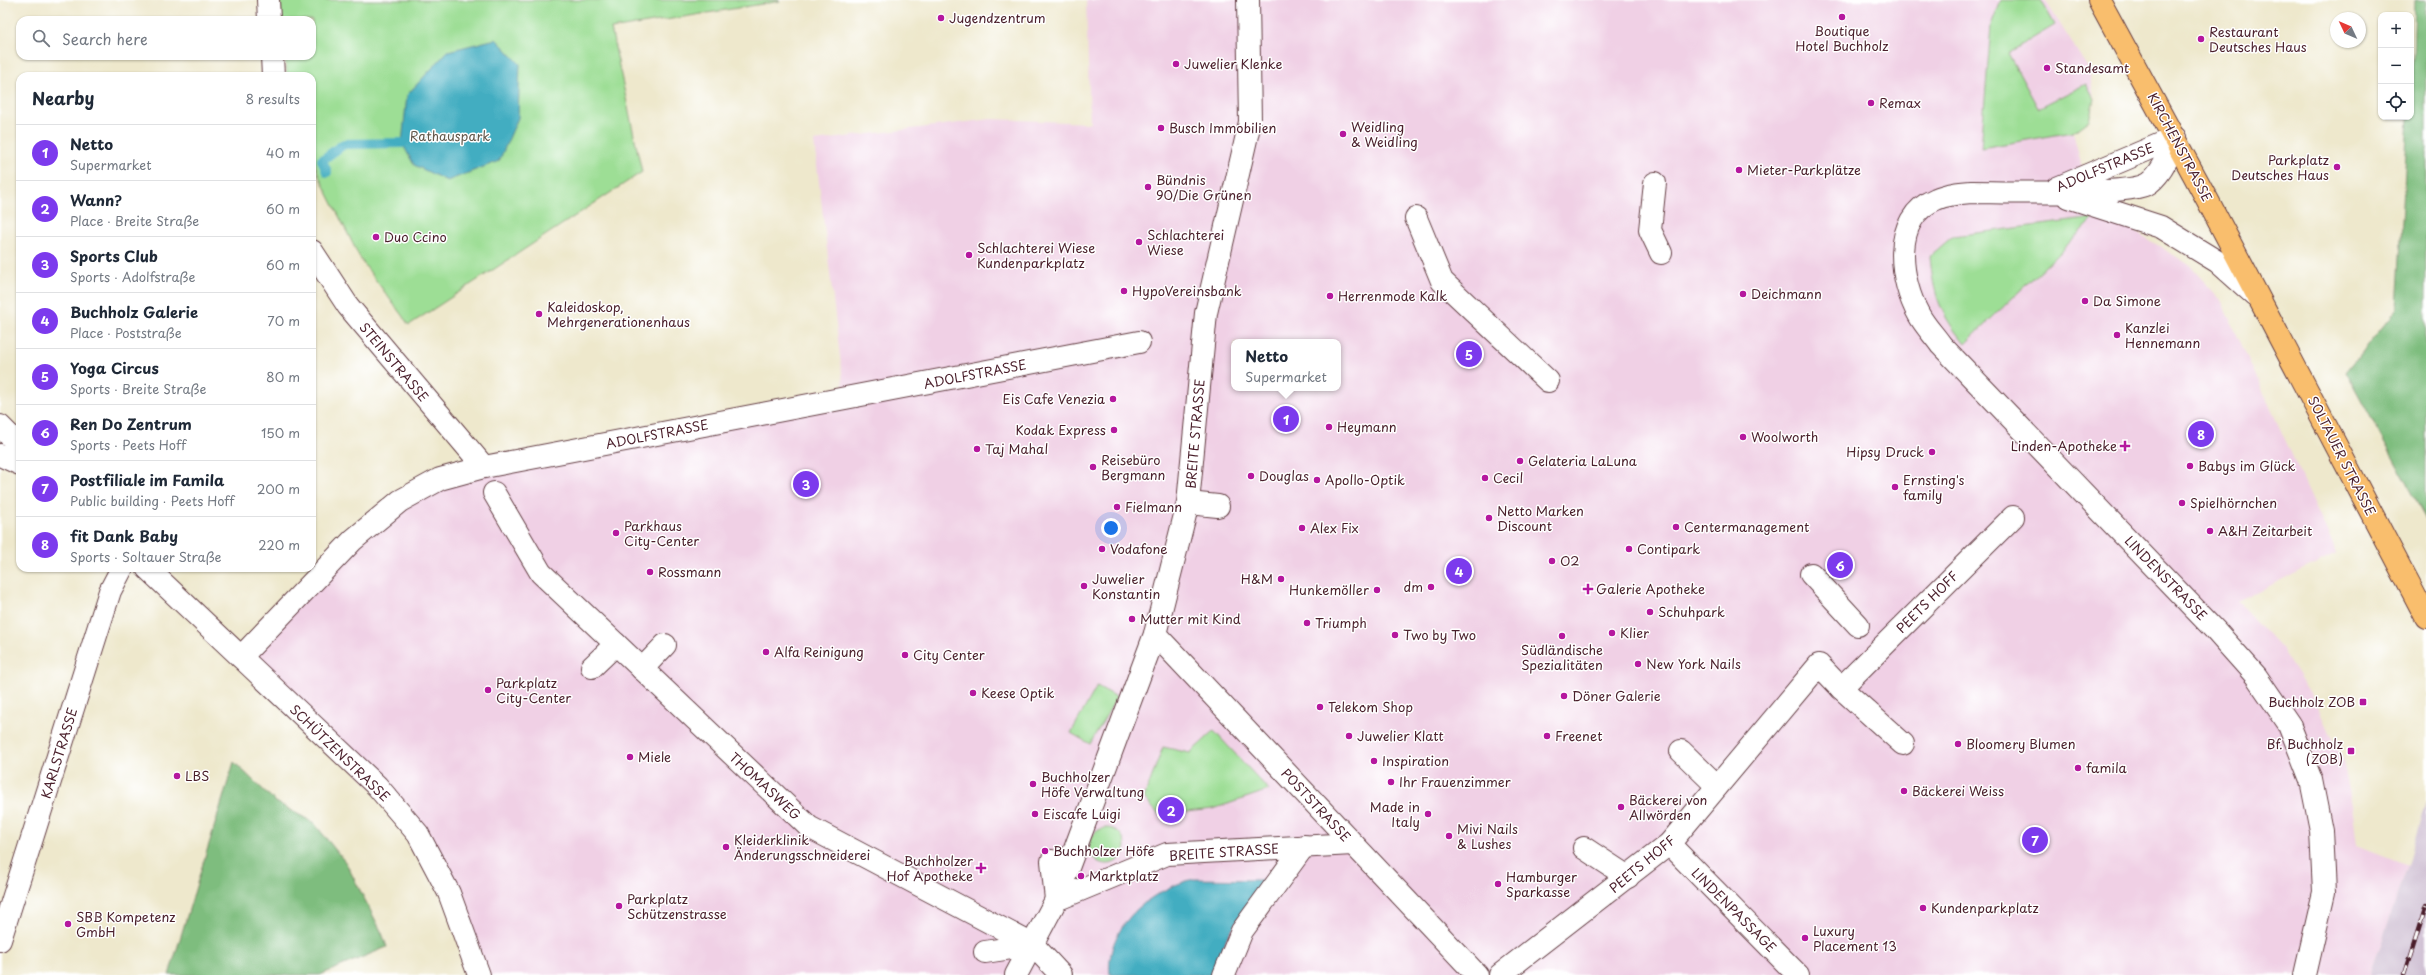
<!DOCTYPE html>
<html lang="en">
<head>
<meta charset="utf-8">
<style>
	:root { --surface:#fff; --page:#f2f2f3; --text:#1f2937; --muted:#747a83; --line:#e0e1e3; --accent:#7c3aed }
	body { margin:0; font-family:"Playpen Sans",sans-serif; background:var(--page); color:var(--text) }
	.controls { position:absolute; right:12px; top:12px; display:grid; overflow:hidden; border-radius:8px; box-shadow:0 1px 3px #0004 }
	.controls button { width:36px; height:36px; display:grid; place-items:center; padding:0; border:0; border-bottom:1px solid var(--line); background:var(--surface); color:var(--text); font:20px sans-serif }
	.compass { position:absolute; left:2330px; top:12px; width:36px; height:36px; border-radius:50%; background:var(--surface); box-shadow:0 1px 3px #0004; rotate:314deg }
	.you { position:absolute; left:1111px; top:528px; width:14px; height:14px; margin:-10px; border:3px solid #fff; border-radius:50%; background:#1a73e8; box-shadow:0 0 0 6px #1a73e833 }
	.badge { display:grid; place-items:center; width:26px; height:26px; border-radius:50%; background:var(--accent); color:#fff; font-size:13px; font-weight:700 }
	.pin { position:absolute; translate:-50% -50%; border:2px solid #fff; box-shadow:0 1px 4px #0006 }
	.popup { position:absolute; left:1231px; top:339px; width:110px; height:52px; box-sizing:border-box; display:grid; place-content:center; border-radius:8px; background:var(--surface); filter:drop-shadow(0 1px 3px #0005); font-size:13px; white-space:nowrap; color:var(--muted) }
	.popup b { font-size:15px; color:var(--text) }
	.popup::after { content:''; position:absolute; left:50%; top:100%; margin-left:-8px; border:8px solid transparent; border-top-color:var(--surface) }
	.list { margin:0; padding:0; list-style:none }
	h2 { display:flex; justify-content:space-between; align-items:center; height:52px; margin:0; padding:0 16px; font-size:17px }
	h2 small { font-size:13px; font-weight:400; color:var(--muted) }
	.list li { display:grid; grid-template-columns:26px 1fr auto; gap:12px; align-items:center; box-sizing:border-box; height:56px; padding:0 16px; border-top:1px solid var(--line) }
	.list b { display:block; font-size:15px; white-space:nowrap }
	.list p { margin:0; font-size:13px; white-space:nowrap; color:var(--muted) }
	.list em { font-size:13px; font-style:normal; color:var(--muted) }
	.icon { flex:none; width:22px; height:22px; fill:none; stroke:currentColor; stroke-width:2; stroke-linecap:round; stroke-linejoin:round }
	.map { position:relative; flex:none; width:2426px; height:975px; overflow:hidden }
	.search { position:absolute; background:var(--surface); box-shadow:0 1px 3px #0004; left:16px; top:16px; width:300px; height:44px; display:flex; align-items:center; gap:10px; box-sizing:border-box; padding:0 14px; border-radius:12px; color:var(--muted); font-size:15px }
	.panel { position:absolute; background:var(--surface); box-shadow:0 1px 3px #0004; left:16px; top:72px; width:300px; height:500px; border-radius:12px }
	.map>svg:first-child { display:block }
</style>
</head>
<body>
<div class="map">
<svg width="2426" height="975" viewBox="0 0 2426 975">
	<rect width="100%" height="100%" fill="#fff"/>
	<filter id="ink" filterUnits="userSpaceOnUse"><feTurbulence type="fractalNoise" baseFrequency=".025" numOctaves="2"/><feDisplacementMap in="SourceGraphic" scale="8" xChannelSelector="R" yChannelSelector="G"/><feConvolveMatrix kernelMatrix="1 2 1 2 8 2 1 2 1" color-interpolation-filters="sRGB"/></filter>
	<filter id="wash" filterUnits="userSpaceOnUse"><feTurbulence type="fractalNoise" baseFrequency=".012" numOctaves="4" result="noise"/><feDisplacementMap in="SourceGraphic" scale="16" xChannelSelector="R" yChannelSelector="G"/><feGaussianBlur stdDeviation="0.9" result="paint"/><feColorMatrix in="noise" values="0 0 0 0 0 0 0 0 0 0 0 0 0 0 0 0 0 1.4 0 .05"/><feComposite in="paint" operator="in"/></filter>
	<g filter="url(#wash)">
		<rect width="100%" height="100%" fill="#eee8cc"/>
		<!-- built -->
		<path fill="#f0d0e5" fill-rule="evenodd" d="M1086,0H2045L2089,70L2094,99L2089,120L2073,132L2095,218L2124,224L2188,264L2221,300L2337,553L2237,601L2281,649L2319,708L2343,761L2352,805L2357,845L2408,865L2370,975H479L418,834L241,657L353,540L440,479L845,398L814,141L991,119L1090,123ZM1234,342H1338V388H1234Z"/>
		<!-- industrial -->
		<polygon fill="#cebed2" points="2426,800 2426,975 2370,975 2408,865"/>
		<!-- green -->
		<g fill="#9dde95" stroke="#747e60">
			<polygon points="280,0 780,0 780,1 611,29 642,172 409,325 361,260 319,176 312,155 312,76 287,76 285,56 312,56 312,20 282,20"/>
			<polygon points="2001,0 2041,0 2055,25 2008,53 2038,108 2086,84 2094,99 2089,120 2073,132 1981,148 1991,25"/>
			<path d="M2095,218L1965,344C1940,314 1933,294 1930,256L1953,236Z"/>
			<polygon points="1097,686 1117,697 1090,744 1071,733"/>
			<polygon points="1214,731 1269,790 1213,809 1159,815 1144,798 1163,747 1190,753"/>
			<circle cx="1107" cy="846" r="18"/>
		</g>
		<!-- forest -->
		<g fill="#7ebd7e" stroke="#646e54">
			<polygon points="2415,0 2426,0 2426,518 2346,372 2397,309 2408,117 2411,117"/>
			<polygon points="234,762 276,802 314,823 346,863 382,933 387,947 320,975 169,975"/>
		</g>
		<!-- water -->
		<g fill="#42adc1" stroke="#466676">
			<polygon points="496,39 520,64 518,118 499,161 447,181 414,165 402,143 407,95 448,51"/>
			<path d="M1194,879L1263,880L1227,937L1212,975H1110C1105,926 1151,889 1194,879Z"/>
		</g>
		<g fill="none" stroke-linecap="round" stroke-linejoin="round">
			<!-- stream -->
			<polyline stroke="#42adc1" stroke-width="10" points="327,172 322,160 344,144 402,143"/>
		</g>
	</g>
	<g filter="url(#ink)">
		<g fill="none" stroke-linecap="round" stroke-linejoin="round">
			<!-- minor casing -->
			<g stroke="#633d43" stroke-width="24">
				<g id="minor">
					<polyline points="268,0 269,20"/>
					<polyline points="272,56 273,76"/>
					<path d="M2175,138C2170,154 2163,172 2149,183C2132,196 2001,192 1972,192C1960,193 1947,194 1936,199C1890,218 1900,281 1919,315C1925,326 1934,335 1941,345L2215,630L2256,676L2289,724L2311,780L2321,830L2324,892L2305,975"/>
					<polyline points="1655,183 1650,230 1661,253"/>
					<polyline points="2057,188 2175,138"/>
					<polyline points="2068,197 2161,227 2218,262 2256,296"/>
					<polyline points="1416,218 1442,281 1548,381"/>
					<polyline points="312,251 348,306 484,467"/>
					<polyline points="0,426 20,446"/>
					<polyline points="0,455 20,464"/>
					<polyline points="494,493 541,573 809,827 1033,945 1061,975"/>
					<polyline points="1188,503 1218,506"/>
					<polyline points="147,568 377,786 418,834 449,893 479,975"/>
					<polyline points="1811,574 1858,625"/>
					<polyline points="1155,634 1477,975"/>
					<polyline points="241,657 353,540 400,501 440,479 484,467 1139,342"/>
					<polyline points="592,667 616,644"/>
					<polyline points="642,669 665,645"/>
					<polyline points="1841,688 2013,517"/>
					<polyline points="1681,751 1717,786"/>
					<polyline points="1669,844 1798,975"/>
					<polyline points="1584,848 1628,877"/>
					<polyline points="1052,861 1056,900 1167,854 1353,844"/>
					<polyline points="0,940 110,591 122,568"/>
					<polyline points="985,952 1033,945"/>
					<polyline points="1016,975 1056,900 1155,634 1188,503 1206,313 1250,122 1248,0"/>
					<polyline points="1224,975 1242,931 1304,846"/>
					<polyline points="1500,975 1669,844 1819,665 1841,688 1903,744"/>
				</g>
			</g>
			<!-- major casing -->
			<g stroke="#633d43" stroke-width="24">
				<polyline id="major" points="2099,0 2207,199 2426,617"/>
			</g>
			<!-- minor -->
			<use href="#minor" stroke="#fff" stroke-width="22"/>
			<!-- major -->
			<use href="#major" stroke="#f9be6d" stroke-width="22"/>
			<!-- rail casing -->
			<g stroke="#4a1f2b" stroke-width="4.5">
				<polyline id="rail" points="2404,975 2426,905"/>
			</g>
			<!-- rail -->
			<use href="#rail" stroke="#fff" stroke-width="3" stroke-dasharray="9" stroke-linecap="butt"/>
		</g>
	</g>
	<!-- markers -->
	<g fill="#b5179e" stroke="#fff" stroke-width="1.5">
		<circle cx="1842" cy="17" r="4"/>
		<circle cx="941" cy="18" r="4"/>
		<circle cx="2201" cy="39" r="4"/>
		<circle cx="1176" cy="64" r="4"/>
		<circle cx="2047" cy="68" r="4"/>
		<circle cx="1871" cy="103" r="4"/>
		<circle cx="1161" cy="128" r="4"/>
		<circle cx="1343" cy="134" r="4"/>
		<circle cx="2337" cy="167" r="4"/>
		<circle cx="1739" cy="170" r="4"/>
		<circle cx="1148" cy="187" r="4"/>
		<circle cx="376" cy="237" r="4"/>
		<circle cx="1139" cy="242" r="4"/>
		<circle cx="969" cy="255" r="4"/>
		<circle cx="1124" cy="291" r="4"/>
		<circle cx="1743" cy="294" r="4"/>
		<circle cx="1330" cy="296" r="4"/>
		<circle cx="2085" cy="301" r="4"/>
		<circle cx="539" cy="314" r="4"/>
		<circle cx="2117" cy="335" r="4"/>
		<circle cx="1113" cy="399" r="4"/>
		<circle cx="1329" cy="427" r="4"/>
		<circle cx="1114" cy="430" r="4"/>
		<circle cx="1743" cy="437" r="4"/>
		<path d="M2123 440h4v4h4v4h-4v4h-4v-4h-4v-4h4z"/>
		<circle cx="977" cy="449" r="4"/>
		<circle cx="1932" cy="452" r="4"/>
		<circle cx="1520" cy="461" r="4"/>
		<circle cx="2190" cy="466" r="4"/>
		<circle cx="1093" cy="467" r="4"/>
		<circle cx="1251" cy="476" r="4"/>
		<circle cx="1485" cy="478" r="4"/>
		<circle cx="1317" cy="480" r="4"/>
		<circle cx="1895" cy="487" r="4"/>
		<circle cx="2182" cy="503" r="4"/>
		<circle cx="1117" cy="507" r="4"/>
		<circle cx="1489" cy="518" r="4"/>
		<circle cx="1676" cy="527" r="4"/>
		<circle cx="1302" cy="528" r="4"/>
		<circle cx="2210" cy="531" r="4"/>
		<circle cx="616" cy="533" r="4"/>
		<circle cx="1102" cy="549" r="4"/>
		<circle cx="1629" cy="549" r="4"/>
		<circle cx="1552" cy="561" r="4"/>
		<circle cx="650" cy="572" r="4"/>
		<circle cx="1281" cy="579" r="4"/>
		<circle cx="1084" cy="586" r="4"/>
		<circle cx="1431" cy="587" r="4"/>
		<path d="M1586 583h4v4h4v4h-4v4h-4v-4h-4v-4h4z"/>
		<circle cx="1377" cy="590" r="4"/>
		<circle cx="1650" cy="612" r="4"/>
		<circle cx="1132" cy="619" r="4"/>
		<circle cx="1307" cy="623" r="4"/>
		<circle cx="1612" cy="633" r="4"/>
		<circle cx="1395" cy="635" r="4"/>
		<circle cx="1562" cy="636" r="4"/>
		<circle cx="766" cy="652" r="4"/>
		<circle cx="905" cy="655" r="4"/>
		<circle cx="1638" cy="664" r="4"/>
		<circle cx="488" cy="690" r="4"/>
		<circle cx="973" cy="693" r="4"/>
		<circle cx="1564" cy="696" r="4"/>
		<rect x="2359" y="698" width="8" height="8" rx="2"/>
		<circle cx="1320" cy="707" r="4"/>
		<circle cx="1349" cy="736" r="4"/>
		<circle cx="1547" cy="736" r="4"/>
		<circle cx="1958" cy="744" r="4"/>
		<rect x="2347" y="747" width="8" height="8" rx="2"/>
		<circle cx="630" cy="757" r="4"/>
		<circle cx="1374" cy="761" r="4"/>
		<circle cx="2078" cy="768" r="4"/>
		<circle cx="177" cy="776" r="4"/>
		<circle cx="1391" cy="782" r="4"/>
		<circle cx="1033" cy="784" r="4"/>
		<circle cx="1904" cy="791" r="4"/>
		<circle cx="1621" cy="807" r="4"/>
		<circle cx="1035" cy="814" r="4"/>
		<circle cx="1428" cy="814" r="4"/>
		<circle cx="1449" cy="836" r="4"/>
		<circle cx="726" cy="847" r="4"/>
		<circle cx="1045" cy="851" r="4"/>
		<path d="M979 862h4v4h4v4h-4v4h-4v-4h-4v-4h4z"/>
		<circle cx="1081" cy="876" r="4"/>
		<circle cx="1498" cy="884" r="4"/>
		<circle cx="619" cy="906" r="4"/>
		<circle cx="1923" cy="908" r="4"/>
		<circle cx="68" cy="924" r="4"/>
		<circle cx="1805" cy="938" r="4"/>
	</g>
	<g text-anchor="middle" stroke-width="3" stroke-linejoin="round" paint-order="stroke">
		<!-- poi labels -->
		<g font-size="13" fill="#4a1f2b" stroke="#fff" text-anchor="start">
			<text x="949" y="23">Jugendzentrum</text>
			<text x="1842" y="36" text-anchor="middle">Boutique<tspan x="1842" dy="15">Hotel Buchholz</tspan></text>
			<text x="2209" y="37">Restaurant<tspan x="2209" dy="15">Deutsches Haus</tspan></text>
			<text x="1184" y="69">Juwelier Klenke</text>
			<text x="2055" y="73">Standesamt</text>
			<text x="1879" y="108">Remax</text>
			<text x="1351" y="132">Weidling<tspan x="1351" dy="15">&amp; Weidling</tspan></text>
			<text x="1169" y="133">Busch Immobilien</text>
			<text x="2329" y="165" text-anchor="end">Parkplatz<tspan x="2329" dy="15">Deutsches Haus</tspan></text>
			<text x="1747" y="175">Mieter-Parkplätze</text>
			<text x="1156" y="185">Bündnis<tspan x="1156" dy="15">90/Die Grünen</tspan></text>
			<text x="1147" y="240">Schlachterei<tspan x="1147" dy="15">Wiese</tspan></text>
			<text x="384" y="242">Duo Ccino</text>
			<text x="977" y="253">Schlachterei Wiese<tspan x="977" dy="15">Kundenparkplatz</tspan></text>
			<text x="1132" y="296">HypoVereinsbank</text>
			<text x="1751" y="299">Deichmann</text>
			<text x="1338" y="301">Herrenmode Kalk</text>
			<text x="2093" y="306">Da Simone</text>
			<text x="547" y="312">Kaleidoskop,<tspan x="547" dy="15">Mehrgenerationenhaus</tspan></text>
			<text x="2125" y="333">Kanzlei<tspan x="2125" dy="15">Hennemann</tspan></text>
			<text x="1105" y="404" text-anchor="end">Eis Cafe Venezia</text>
			<text x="1337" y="432">Heymann</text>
			<text x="1106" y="435" text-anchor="end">Kodak Express</text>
			<text x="1751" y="442">Woolworth</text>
			<text x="2117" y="451" text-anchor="end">Linden-Apotheke</text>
			<text x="985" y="454">Taj Mahal</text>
			<text x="1924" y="457" text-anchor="end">Hipsy Druck</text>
			<text x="1101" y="465">Reisebüro<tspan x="1101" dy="15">Bergmann</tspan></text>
			<text x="1528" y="466">Gelateria LaLuna</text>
			<text x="2198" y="471">Babys im Glück</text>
			<text x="1259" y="481">Douglas</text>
			<text x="1493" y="483">Cecil</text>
			<text x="1325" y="485">Apollo-Optik</text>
			<text x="1903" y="485">Ernsting's<tspan x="1903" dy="15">family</tspan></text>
			<text x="2190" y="508">Spielhörnchen</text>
			<text x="1125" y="512">Fielmann</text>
			<text x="1497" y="516">Netto Marken<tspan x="1497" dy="15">Discount</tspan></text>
			<text x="624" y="531">Parkhaus<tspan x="624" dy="15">City-Center</tspan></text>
			<text x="1684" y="532">Centermanagement</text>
			<text x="1310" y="533">Alex Fix</text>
			<text x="2218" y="536">A&amp;H Zeitarbeit</text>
			<text x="1110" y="554">Vodafone</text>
			<text x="1637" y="554">Contipark</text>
			<text x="1560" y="566">O2</text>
			<text x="658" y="577">Rossmann</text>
			<text x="1092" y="584">Juwelier<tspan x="1092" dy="15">Konstantin</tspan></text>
			<text x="1273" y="584" text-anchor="end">H&amp;M</text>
			<text x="1423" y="592" text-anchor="end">dm</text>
			<text x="1596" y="594">Galerie Apotheke</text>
			<text x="1369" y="595" text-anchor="end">Hunkemöller</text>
			<text x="1658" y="617">Schuhpark</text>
			<text x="1140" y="624">Mutter mit Kind</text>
			<text x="1315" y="628">Triumph</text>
			<text x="1620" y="638">Klier</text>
			<text x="1403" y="640">Two by Two</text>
			<text x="1562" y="655" text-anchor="middle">Südländische<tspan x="1562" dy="15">Spezialitäten</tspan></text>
			<text x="774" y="657">Alfa Reinigung</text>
			<text x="913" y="660">City Center</text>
			<text x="1646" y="669">New York Nails</text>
			<text x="496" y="688">Parkplatz<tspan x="496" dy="15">City-Center</tspan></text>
			<text x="981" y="698">Keese Optik</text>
			<text x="1572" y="701">Döner Galerie</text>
			<text x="2355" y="707" text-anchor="end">Buchholz ZOB</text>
			<text x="1328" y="712">Telekom Shop</text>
			<text x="1357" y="741">Juwelier Klatt</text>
			<text x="1555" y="741">Freenet</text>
			<text x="1966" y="749">Bloomery Blumen</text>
			<text x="2343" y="749" text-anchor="end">Bf. Buchholz<tspan x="2343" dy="15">(ZOB)</tspan></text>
			<text x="638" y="762">Miele</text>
			<text x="1382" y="766">Inspiration</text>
			<text x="2086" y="773">famila</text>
			<text x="185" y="781">LBS</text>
			<text x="1041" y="782">Buchholzer<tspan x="1041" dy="15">Höfe Verwaltung</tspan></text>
			<text x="1399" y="787">Ihr Frauenzimmer</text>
			<text x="1912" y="796">Bäckerei Weiss</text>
			<text x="1629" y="805">Bäckerei von<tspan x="1629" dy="15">Allwörden</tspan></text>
			<text x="1420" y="812" text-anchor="end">Made in<tspan x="1420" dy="15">Italy</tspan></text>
			<text x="1043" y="819">Eiscafe Luigi</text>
			<text x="1457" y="834">Mivi Nails<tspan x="1457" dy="15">&amp; Lushes</tspan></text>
			<text x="734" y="845">Kleiderklinik<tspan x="734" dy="15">Änderungsschneiderei</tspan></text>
			<text x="1053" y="856">Buchholzer Höfe</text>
			<text x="973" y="866" text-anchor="end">Buchholzer<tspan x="973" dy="15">Hof Apotheke</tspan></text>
			<text x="1089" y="881">Marktplatz</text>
			<text x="1506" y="882">Hamburger<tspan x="1506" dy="15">Sparkasse</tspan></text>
			<text x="627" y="904">Parkplatz<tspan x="627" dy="15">Schützenstrasse</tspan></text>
			<text x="1931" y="913">Kundenparkplatz</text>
			<text x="76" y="922">SBB Kompetenz<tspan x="76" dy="15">GmbH</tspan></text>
			<text x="1813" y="936">Luxury<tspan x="1813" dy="15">Placement 13</tspan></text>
		</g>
		<!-- park labels -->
		<g font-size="13" fill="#63584b" stroke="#fff">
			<text x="450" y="141">Rathauspark</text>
		</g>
		<!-- street labels -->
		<g font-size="13" fill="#4a1f2b" stroke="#fff">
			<text transform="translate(2180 147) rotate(62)" y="5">KIRCHENSTRASSE</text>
			<text transform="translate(2105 167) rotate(-23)" y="5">ADOLFSTRASSE</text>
			<text transform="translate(394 362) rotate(50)" y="5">STEINSTRASSE</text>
			<text transform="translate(975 374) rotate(-11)" y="5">ADOLFSTRASSE</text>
			<text transform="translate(657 434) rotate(-11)" y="5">ADOLFSTRASSE</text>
			<text transform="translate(1195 434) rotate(-85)" y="5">BREITE STRASSE</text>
			<text transform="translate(2342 456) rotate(63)" y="5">SOLTAUER STRASSE</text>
			<text transform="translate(2166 578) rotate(46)" y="5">LINDENSTRASSE</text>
			<text transform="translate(1927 602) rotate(-45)" y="5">PEETS HOFF</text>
			<text transform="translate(59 753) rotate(-73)" y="5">KARLSTRASSE</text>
			<text transform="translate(340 753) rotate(44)" y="5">SCHÜTZENSTRASSE</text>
			<text transform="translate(765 786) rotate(43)" y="5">THOMASWEG</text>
			<text transform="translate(1316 805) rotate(47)" y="5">POSTSTRASSE</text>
			<text transform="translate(1224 852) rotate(-4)" y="5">BREITE STRASSE</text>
			<text transform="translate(1642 864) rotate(-40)" y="5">PEETS HOFF</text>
			<text transform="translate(1734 910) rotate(45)" y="5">LINDENPASSAGE</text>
		</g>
	</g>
</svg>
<div class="controls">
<button>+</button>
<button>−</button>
<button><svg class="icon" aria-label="locate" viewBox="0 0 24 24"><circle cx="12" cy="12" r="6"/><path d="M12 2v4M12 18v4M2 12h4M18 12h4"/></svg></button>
</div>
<svg class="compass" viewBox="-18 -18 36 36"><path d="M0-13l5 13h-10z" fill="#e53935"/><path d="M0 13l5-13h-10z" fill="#747a83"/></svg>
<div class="you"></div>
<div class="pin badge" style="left:1286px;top:419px">1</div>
<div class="popup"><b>Netto</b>Supermarket</div>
<div class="pin badge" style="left:1171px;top:810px">2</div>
<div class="pin badge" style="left:806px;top:484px">3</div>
<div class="pin badge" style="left:1459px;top:571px">4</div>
<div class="pin badge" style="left:1469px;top:354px">5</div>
<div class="pin badge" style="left:1840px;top:565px">6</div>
<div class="pin badge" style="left:2035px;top:840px">7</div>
<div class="pin badge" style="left:2201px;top:434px">8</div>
<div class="search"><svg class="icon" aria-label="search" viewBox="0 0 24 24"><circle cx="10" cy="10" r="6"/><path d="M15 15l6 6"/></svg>Search here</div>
<section class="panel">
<h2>Nearby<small>8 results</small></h2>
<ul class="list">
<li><span class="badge">1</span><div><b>Netto</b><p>Supermarket</p></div><em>40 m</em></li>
<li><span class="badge">2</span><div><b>Wann?</b><p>Place · Breite Straße</p></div><em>60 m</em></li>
<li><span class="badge">3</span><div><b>Sports Club</b><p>Sports · Adolfstraße</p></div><em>60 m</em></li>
<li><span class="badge">4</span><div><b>Buchholz Galerie</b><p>Place · Poststraße</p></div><em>70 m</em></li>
<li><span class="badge">5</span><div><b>Yoga Circus</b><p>Sports · Breite Straße</p></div><em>80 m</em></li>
<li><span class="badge">6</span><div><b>Ren Do Zentrum</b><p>Sports · Peets Hoff</p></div><em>150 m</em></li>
<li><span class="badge">7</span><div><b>Postfiliale im Famila</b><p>Public building · Peets Hoff</p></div><em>200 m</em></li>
<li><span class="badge">8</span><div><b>fit Dank Baby</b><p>Sports · Soltauer Straße</p></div><em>220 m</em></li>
</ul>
</section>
</div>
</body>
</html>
